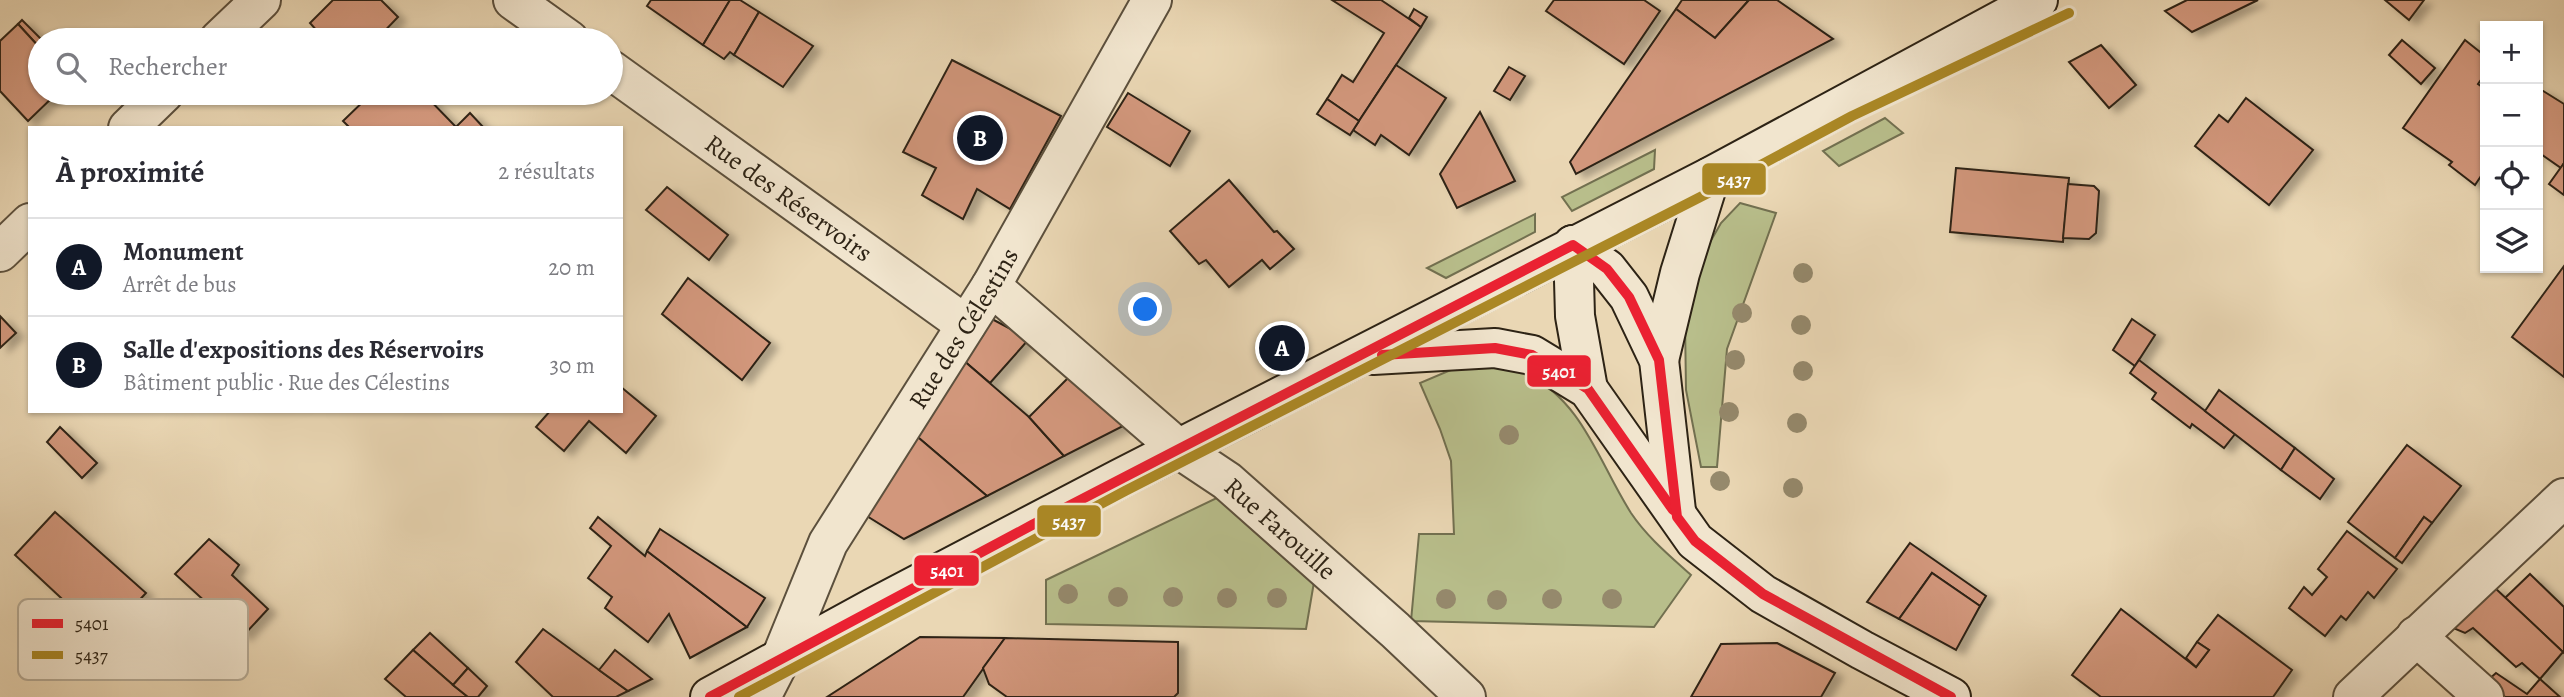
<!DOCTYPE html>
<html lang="fr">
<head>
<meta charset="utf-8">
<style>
	:root { --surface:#fff; --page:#f7f7f7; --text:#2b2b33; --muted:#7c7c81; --line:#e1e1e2; --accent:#111827 }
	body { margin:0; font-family:Alegreya,serif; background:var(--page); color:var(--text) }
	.controls { position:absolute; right:21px; top:21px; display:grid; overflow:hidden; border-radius:0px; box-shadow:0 2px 5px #0004 }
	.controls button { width:63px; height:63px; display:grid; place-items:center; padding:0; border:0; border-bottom:2px solid var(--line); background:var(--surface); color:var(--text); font:35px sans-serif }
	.you { position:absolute; left:1146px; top:310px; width:24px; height:24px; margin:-18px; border:5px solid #fff; border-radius:50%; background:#1a73e8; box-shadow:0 0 0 10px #1a73e833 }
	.badge { display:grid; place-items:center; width:46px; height:46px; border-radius:50%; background:var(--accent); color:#fff; font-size:23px; font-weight:700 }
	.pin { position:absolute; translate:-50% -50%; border:4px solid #fff; box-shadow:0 2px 7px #0006 }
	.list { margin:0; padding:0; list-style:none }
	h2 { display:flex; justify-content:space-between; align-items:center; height:91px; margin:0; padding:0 28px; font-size:30px }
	h2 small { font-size:23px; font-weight:400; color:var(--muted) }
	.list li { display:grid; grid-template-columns:46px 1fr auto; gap:21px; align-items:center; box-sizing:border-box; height:98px; padding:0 28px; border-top:2px solid var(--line) }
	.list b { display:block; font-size:26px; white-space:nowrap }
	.list p { margin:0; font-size:23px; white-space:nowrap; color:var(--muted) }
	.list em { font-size:23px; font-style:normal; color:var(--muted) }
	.icon { flex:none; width:38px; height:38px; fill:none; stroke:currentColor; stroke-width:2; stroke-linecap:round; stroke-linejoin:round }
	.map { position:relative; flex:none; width:2564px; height:697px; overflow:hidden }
	.search { position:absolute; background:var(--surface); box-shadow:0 2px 5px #0004; left:28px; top:28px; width:595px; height:77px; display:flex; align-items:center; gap:18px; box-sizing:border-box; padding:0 24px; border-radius:38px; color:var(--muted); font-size:26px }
	.panel { position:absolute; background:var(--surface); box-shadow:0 2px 5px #0004; left:28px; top:126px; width:595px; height:287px; border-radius:0px }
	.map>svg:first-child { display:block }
</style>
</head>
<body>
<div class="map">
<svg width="2564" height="697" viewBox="0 0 2564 697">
	<defs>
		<filter id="shadow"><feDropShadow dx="8" dy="4.5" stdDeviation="3.5" flood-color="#0004"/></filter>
	</defs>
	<rect width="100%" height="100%" fill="#ead7b4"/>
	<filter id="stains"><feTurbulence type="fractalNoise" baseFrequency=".00286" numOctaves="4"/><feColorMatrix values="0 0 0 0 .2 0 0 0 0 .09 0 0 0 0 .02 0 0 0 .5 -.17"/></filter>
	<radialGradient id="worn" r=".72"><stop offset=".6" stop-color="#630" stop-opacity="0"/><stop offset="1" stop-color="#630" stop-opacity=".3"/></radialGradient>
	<!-- green -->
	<g fill="#b8be8b" stroke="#727050" stroke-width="2">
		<polygon points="1885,118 1903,133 1839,166 1823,151"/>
		<polygon points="1655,150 1654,169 1572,211 1562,197"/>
		<polygon points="1740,203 1776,213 1727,349 1717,467 1701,467 1686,390 1685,321 1701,258 1721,223"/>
		<polygon points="1535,214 1535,232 1446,278 1427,268"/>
		<path d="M1489,364C1501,367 1515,368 1526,373C1584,403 1598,461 1631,513C1647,537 1670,556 1691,575L1654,627L1411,621L1419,534H1454L1451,461L1440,429L1420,383L1453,369Z"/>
		<polygon points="1223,495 1314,582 1306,629 1046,624 1046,580"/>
	</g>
	<!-- building -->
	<g fill="#d2977c" stroke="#2d2315" stroke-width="2" filter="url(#shadow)">
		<polygon points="333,0 381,0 398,17 376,40 325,40 310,23"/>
		<polygon points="651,0 730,0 703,45 647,6"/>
		<polygon points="730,0 740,0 759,12 734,55 730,52 724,59 703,45"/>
		<polygon points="1332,0 1381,0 1421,27 1359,121 1327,99 1342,75 1353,82 1384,33"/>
		<polygon points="1554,0 1644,0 1660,11 1624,64 1546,11"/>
		<polygon points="1682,0 1749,0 1715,38 1676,9"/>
		<polygon points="1749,0 1777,0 1833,39 1576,174 1570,162 1676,9 1715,38"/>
		<polygon points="2187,0 2258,0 2192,32 2165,11"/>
		<polygon points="2385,0 2424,0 2409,20"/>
		<polygon points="1414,9 1427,17 1421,27 1409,18"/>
		<polygon points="759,12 813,46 783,87 734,55"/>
		<polygon points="22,20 42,40 40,48 18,24"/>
		<polygon points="18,24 40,48 40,93 57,93 28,121 0,91 0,41"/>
		<polygon points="2402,40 2435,68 2421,84 2389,55"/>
		<polygon points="2465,40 2485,56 2485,74 2478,84 2485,89 2485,170 2475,185 2449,165 2452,162 2403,128"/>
		<polygon points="2101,45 2136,85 2109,108 2069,62"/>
		<polygon points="952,60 1061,116 1010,209 977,189 963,219 922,195 936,168 903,152"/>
		<polygon points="1396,65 1446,98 1409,155 1381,135 1375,145 1353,130"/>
		<polygon points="1509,67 1525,76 1510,100 1494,91"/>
		<polygon points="2540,89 2564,104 2564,163 2561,168 2538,152 2538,93"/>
		<polygon points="372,93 423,93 456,127 350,128 343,121"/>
		<polygon points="1128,93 1190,131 1170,166 1107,127"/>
		<polygon points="2246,98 2313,150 2269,205 2195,146 2219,115 2228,122"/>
		<polygon points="1327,99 1359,121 1350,135 1317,114"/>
		<polygon points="1480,112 1515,181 1457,208 1440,174"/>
		<polygon points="470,113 484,128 454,128 456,127"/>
		<polygon points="2564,163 2564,195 2549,184"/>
		<polygon points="1956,168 2069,178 2063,242 1950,232"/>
		<polygon points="1229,180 1274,232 1277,231 1294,249 1270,269 1262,260 1229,287 1206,260 1199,264 1170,231"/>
		<polygon points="2068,184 2094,186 2099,191 2096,233 2089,239 2063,238"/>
		<polygon points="667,187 728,235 709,260 646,210"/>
		<polygon points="2564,266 2564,377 2512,337"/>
		<polygon points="688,278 770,343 742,380 662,314"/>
		<polygon points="0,316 16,333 0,348"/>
		<polygon points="992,319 1029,339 990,383 963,360"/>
		<polygon points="2132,319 2155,335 2135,366 2113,350"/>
		<polygon points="963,360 1029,417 1064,456 987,496 913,433"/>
		<polygon points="2139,360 2235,434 2224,448 2192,424 2190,428 2152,399 2156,393 2130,373"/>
		<polygon points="1072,374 1127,424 1064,456 1029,417"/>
		<polygon points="621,387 656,416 626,453 589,421 564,451 536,427 550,411 621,411"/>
		<polygon points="2219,390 2295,448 2281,470 2205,411"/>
		<polygon points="60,427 97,463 82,478 47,442"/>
		<polygon points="913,433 987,496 904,539 862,513"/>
		<polygon points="2407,445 2461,486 2432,523 2424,517 2395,558 2348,522"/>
		<polygon points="2295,448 2334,479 2320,499 2281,470"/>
		<polygon points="55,512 146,593 104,638 15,555"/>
		<polygon points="598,517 645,556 647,551 747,627 690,658 669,614 648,642 605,608 612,597 588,578 611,546 590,528"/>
		<polygon points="2424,517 2432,523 2402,563 2395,558"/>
		<polygon points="660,529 765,598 747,627 647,551"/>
		<polygon points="2347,531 2397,569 2374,598 2368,592 2346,620 2341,616 2325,636 2289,608 2304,587 2312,595 2327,577 2318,569"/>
		<polygon points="209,539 239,565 232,575 268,609 243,636 175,574"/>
		<polygon points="1910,543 1986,596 1980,606 1932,573 1899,619 1867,602"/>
		<polygon points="1932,573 1980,606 1956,650 1899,619"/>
		<polygon points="2530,574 2564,607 2564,653 2505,598"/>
		<polygon points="2494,587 2563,652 2540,679 2522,663 2516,667 2473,628 2465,633 2453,628"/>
		<polygon points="2121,609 2196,667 2209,650 2197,642 2218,615 2292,670 2273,697 2101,697 2072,675"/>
		<polygon points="543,629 599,670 628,691 616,697 553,697 516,662"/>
		<polygon points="430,633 468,668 453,685 413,650"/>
		<polygon points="920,637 1005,638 963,697 827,697"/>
		<polygon points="1005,638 1178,642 1178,693 1174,697 1007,697 989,684 983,668"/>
		<polygon points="2197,642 2209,650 2196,667 2186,658"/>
		<polygon points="1777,643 1835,673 1821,697 1691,697 1721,644"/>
		<polygon points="413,650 453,685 468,697 406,697 385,679"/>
		<polygon points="615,650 652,679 628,691 599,670"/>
		<polygon points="468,668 487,686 478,697 468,697 453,685"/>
		<polygon points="2496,673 2527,694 2540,679 2560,697 2505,697 2488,680"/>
	</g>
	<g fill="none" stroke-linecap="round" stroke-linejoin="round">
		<!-- street casing -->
		<g stroke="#5c503d" stroke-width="42">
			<g id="street">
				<polyline points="513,0 569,40"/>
				<polyline points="219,40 261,0"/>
				<path id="s1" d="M611,70L966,325"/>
				<polyline points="128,128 164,93"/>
				<polyline points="0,252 30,223"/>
				<path id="s2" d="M991,286L1179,449L1227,481L1395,630L1466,697"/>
				<polyline points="2416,636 2484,697"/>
				<path id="s3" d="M761,697L781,658L828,543L991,286L1152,0"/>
				<polyline points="2353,697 2564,498"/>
			</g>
		</g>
		<!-- secondary casing -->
		<g stroke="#2d2315" stroke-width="42">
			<g id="secondary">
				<polyline points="1573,245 1607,269 1629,297 1659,360 1676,511"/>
				<polyline points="1573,245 1575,316 1588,389"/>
				<polyline points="1373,355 1495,348 1532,355 1588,389 1695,541 1763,594 1862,650 1951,697"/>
				<polyline points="1659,360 1680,273 1710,177"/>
				<polyline points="710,697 873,608 1119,479 1710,177 2038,0"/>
			</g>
		</g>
		<!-- street -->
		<use href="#street" stroke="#f1e5ce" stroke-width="38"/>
		<!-- secondary -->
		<use href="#secondary" stroke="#f1e5ce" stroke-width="38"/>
		<!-- bus-1 casing -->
		<g stroke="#f1e5ce" stroke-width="16">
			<g id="bus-1">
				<polyline points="1382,355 1495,348 1532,355 1588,389 1673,510"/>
				<polyline points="710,697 1032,525 1573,245 1607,269 1629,297 1659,360 1677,517 1695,541 1763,594 1951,697"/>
			</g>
		</g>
		<!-- bus-2 casing -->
		<g stroke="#f1e5ce" stroke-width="16">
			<polyline id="bus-2" points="739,697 1125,491 1716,189 1852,116 2069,13"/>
		</g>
		<!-- bus-1 -->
		<use href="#bus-1" stroke="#eb2132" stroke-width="10"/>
		<!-- bus-2 -->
		<use href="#bus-2" stroke="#ab8825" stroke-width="10"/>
	</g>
	<!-- trees -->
	<g fill="#95896c">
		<circle cx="1803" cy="273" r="10"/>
		<circle cx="1742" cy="313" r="10"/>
		<circle cx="1801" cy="325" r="10"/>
		<circle cx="1735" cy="360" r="10"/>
		<circle cx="1803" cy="371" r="10"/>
		<circle cx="1729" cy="412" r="10"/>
		<circle cx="1797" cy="423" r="10"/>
		<circle cx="1509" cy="435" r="10"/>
		<circle cx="1720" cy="481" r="10"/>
		<circle cx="1793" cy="488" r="10"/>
		<circle cx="1068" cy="594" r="10"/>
		<circle cx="1118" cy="597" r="10"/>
		<circle cx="1173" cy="597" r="10"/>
		<circle cx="1227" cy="598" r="10"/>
		<circle cx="1277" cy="598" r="10"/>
		<circle cx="1446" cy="599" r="10"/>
		<circle cx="1552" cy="599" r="10"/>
		<circle cx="1612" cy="599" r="10"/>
		<circle cx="1497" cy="600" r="10"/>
	</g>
	<g text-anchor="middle" stroke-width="5" stroke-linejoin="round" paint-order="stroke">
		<!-- street labels -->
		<g font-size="26" fill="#2d2315" stroke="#f1e5ce">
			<text dy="9" stroke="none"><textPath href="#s1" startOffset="219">Rue des Réservoirs</textPath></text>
			<text dy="9" stroke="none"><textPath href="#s3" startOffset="422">Rue des Célestins</textPath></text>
			<text dy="9" stroke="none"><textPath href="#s2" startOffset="378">Rue Farouille</textPath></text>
		</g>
	</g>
	<!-- legend -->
	<rect x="18" y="599" width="230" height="81" rx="10" fill="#f1e5ce" stroke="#b6ab96" stroke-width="2"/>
	<rect x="32" y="619" width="31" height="9" fill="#eb2132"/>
	<rect x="32" y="651" width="31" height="8" fill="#ab8825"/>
	<g font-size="19" fill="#2d2315">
		<text x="75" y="630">5401</text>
		<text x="75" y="662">5437</text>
	</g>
	<g stroke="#f1e5ce" stroke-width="2.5">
		<rect x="1701" y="162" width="66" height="34" rx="7" fill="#ab8825"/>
		<rect x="1526" y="354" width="66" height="34" rx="7" fill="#eb2132"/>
		<rect x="1036" y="504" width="66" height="34" rx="7" fill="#ab8825"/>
		<rect x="913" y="554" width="67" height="33" rx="7" fill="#eb2132"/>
	</g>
	<g font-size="19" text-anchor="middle" font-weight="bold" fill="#fff">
		<text x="1734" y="186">5437</text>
		<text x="1559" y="378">5401</text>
		<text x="1069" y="528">5437</text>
		<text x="947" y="577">5401</text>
	</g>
	<rect width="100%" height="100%" filter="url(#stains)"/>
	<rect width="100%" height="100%" fill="url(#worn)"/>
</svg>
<div class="controls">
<button>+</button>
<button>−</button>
<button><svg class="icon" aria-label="locate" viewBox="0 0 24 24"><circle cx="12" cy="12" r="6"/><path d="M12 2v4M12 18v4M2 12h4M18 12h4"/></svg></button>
<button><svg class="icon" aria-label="layers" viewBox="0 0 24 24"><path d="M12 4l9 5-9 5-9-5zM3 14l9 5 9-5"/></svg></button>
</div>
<div class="you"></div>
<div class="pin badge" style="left:1282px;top:348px">A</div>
<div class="pin badge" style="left:980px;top:138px">B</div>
<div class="search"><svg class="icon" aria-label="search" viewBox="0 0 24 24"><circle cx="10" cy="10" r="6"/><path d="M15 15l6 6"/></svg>Rechercher</div>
<section class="panel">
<h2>À proximité<small>2 résultats</small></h2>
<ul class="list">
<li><span class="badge">A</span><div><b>Monument</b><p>Arrêt de bus</p></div><em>20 m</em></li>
<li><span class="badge">B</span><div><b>Salle d'expositions des Réservoirs</b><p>Bâtiment public · Rue des Célestins</p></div><em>30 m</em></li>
</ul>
</section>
</div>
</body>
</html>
